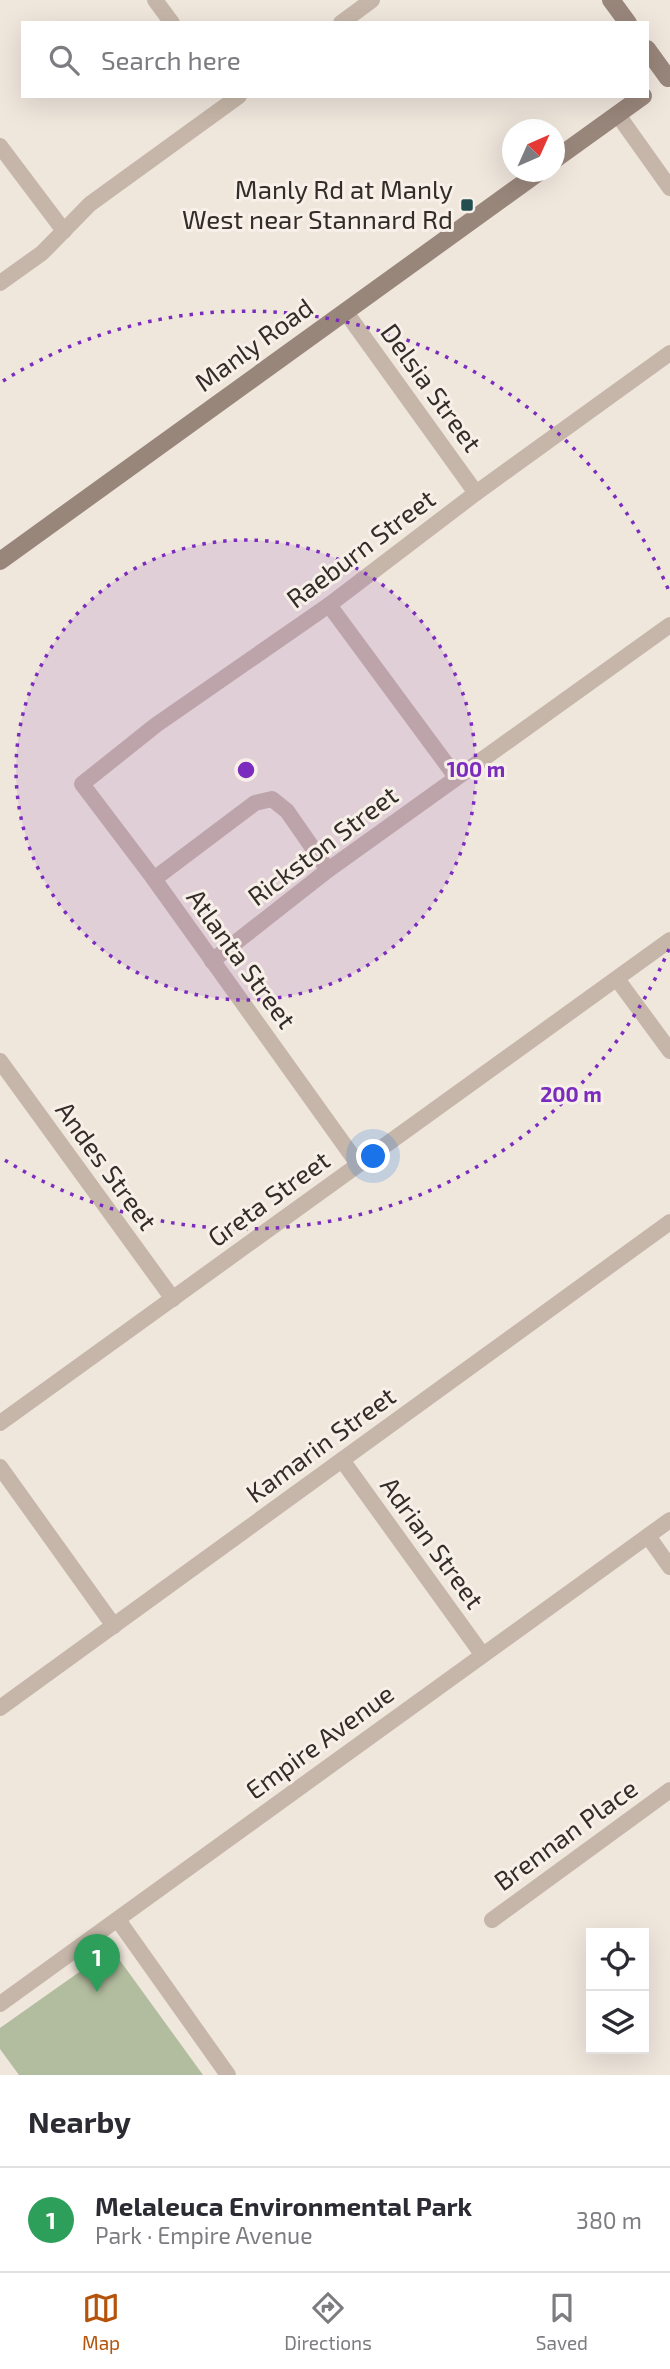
<!DOCTYPE html>
<html lang="en">
<head>
<meta charset="utf-8">
<style>
	:root { --surface:#fff; --page:#f2f2f3; --text:#2b2b33; --muted:#7c7c81; --line:#e1e1e2; --accent:#b45309 }
	body { margin:0; font-family:"Exo 2",sans-serif; background:var(--page); color:var(--text) }
	.controls { position:absolute; right:21px; bottom:21px; display:grid; overflow:hidden; border-radius:0px; box-shadow:0 7px 28px #0002 }
	.controls button { width:63px; height:63px; display:grid; place-items:center; padding:0; border:0; border-bottom:2px solid var(--line); background:var(--surface); color:var(--text); font:35px sans-serif }
	.compass { position:absolute; left:502px; top:119px; width:63px; height:63px; border-radius:50%; background:var(--surface); box-shadow:0 7px 28px #0002; rotate:45deg }
	.you { position:absolute; left:374px; top:1157px; width:24px; height:24px; margin:-18px; border:5px solid #fff; border-radius:50%; background:#1a73e8; box-shadow:0 0 0 10px #1a73e833 }
	.badge { display:grid; place-items:center; width:46px; height:46px; border-radius:50%; background:var(--accent); color:#fff; font-size:23px; font-weight:700 }
	.pin { position:absolute; translate:-50% -58px; filter:drop-shadow(0 2px 4px #0008) }
	.pin::after { content:''; position:absolute; top:37px; width:24px; height:21px; background:inherit; clip-path:polygon(0 0,100% 0,50% 100%) }
	.list { margin:0; padding:0; list-style:none }
	h2 { display:flex; justify-content:space-between; align-items:center; height:91px; margin:0; padding:0 28px; font-size:30px }
	h2 small { font-size:23px; font-weight:400; color:var(--muted) }
	.list li { display:grid; grid-template-columns:46px 1fr auto; gap:21px; align-items:center; box-sizing:border-box; height:105px; padding:0 28px; border-top:2px solid var(--line) }
	.list b { display:block; font-size:26px; white-space:nowrap }
	.list p { margin:0; font-size:23px; white-space:nowrap; color:var(--muted) }
	.list em { font-size:23px; font-style:normal; color:var(--muted) }
	.icon { flex:none; width:38px; height:38px; fill:none; stroke:currentColor; stroke-width:2; stroke-linecap:round; stroke-linejoin:round }
	.map { position:relative; flex:none; width:670px; height:2075px; overflow:hidden }
	.search { position:absolute; background:var(--surface); box-shadow:0 7px 28px #0002; left:21px; right:21px; top:21px; height:77px; display:flex; align-items:center; gap:18px; box-sizing:border-box; padding:0 24px; border-radius:0px; color:var(--muted); font-size:26px }
	.sheet { height:196px; background:var(--surface) }
	nav { display:flex; justify-content:space-around; align-items:center; box-sizing:border-box; height:98px; border-top:2px solid var(--line); background:var(--surface); font-size:19px; color:var(--muted) }
	nav a { display:grid; justify-items:center; gap:4px }
	nav .on { color:var(--accent) }
	.map>svg:first-child { display:block }
</style>
</head>
<body>
<div class="map">
<svg width="670" height="2075" viewBox="0 0 670 2075">
	<rect width="100%" height="100%" fill="#efe6dc"/>
	<!-- green -->
	<polygon fill="#b2bc9e" points="116,1955 203,2075 19,2075 0,2049 0,2028 102,1956"/>
	<g fill="none" stroke-linecap="round" stroke-linejoin="round">
		<!-- street -->
		<g stroke="#c6b6a9" stroke-width="16">
			<polyline points="155,0 172,23"/>
			<polyline points="341,23 372,0"/>
			<polyline points="618,115 670,188"/>
			<polyline points="0,146 64,231"/>
			<polyline points="0,283 42,253 90,204 239,96"/>
			<polyline points="345,311 476,493"/>
			<polyline points="329,605 456,777"/>
			<polyline points="154,879 255,803 272,799 287,811 328,870"/>
			<polyline points="212,961 328,870 670,625"/>
			<polyline points="617,979 670,1051"/>
			<polyline points="0,1061 173,1299"/>
			<polyline points="358,1164 154,879 82,784 156,725 329,605 476,493 670,353"/>
			<polyline points="0,1423 670,940"/>
			<polyline points="342,1460 482,1654"/>
			<polyline points="0,1467 114,1626"/>
			<polyline points="648,1536 670,1567"/>
			<polyline points="0,1708 670,1222"/>
			<polyline points="118,1920 228,2075"/>
			<polyline points="492,1920 670,1790"/>
			<polyline points="0,2004 670,1520"/>
		</g>
		<!-- secondary -->
		<g stroke="#99867b" stroke-width="18">
			<polyline points="611,0 628,23"/>
			<polyline points="647,49 668,78"/>
			<polyline points="554,160 643,96"/>
			<polyline points="0,561 539,172"/>
		</g>
	</g>
	<!-- distance rings -->
	<circle cx="246" cy="770" r="230" fill="#7b2cbf" fill-opacity=".12"/>
	<g fill="none" stroke="#7b2cbf" stroke-width="3.5" stroke-dasharray="3.5 7">
		<circle cx="246" cy="770" r="230"/>
		<path d="M669 949A459 459 0 0 1 3 1159M3 381A459 459 0 0 1 669 591"/>
	</g>
	<!-- markers -->
	<rect fill="#224e51" stroke="#f7f0e8" stroke-width="2.5" x="460" y="198" width="14" height="14" rx="3.5"/>
	<g text-anchor="middle" stroke-width="6" stroke-linejoin="round" paint-order="stroke">
		<!-- poi labels -->
		<g font-size="26" fill="#342c28" stroke="#f7f0e8" text-anchor="end">
			<text x="453" y="199">Manly Rd at Manly<tspan x="453" dy="30">West near Stannard Rd</tspan></text>
		</g>
		<!-- street labels -->
		<g font-size="26" fill="#342c28" stroke="#f7f0e8">
			<text transform="translate(254 345) rotate(-36)" y="9">Manly Road</text>
			<text transform="translate(431 388) rotate(54)" y="9">Delsia Street</text>
			<text transform="translate(361 549) rotate(-37)" y="9">Raeburn Street</text>
			<text transform="translate(323 846) rotate(-37)" y="9">Rickston Street</text>
			<text transform="translate(241 959) rotate(54)" y="9">Atlanta Street</text>
			<text transform="translate(106 1166) rotate(54)" y="9">Andes Street</text>
			<text transform="translate(269 1199) rotate(-36)" y="9">Greta Street</text>
			<text transform="translate(321 1445) rotate(-36)" y="9">Kamarin Street</text>
			<text transform="translate(432 1543) rotate(54)" y="9">Adrian Street</text>
			<text transform="translate(320 1742) rotate(-36)" y="9">Empire Avenue</text>
			<text transform="translate(566 1835) rotate(-36)" y="9">Brennan Place</text>
		</g>
	</g>
	<circle cx="246" cy="770" r="10" fill="#7b2cbf" stroke="#f7f0e8" stroke-width="3.5"/>
	<g font-size="21" text-anchor="middle" font-weight="bold" fill="#7b2cbf" stroke="#f7f0e8" stroke-width="6" stroke-linejoin="round" paint-order="stroke">
		<text x="476" y="777">100 m</text>
		<text x="571" y="1102">200 m</text>
	</g>
</svg>
<div class="controls">
<button><svg class="icon" aria-label="locate" viewBox="0 0 24 24"><circle cx="12" cy="12" r="6"/><path d="M12 2v4M12 18v4M2 12h4M18 12h4"/></svg></button>
<button><svg class="icon" aria-label="layers" viewBox="0 0 24 24"><path d="M12 4l9 5-9 5-9-5zM3 14l9 5 9-5"/></svg></button>
</div>
<svg class="compass" viewBox="-18 -18 36 36"><path d="M0-13l5 13h-10z" fill="#e53935"/><path d="M0 13l5-13h-10z" fill="#7c7c81"/></svg>
<div class="you"></div>
<div class="pin badge" style="left:97px;top:1992px;background:#2e9e5b">1</div>
<div class="search"><svg class="icon" aria-label="search" viewBox="0 0 24 24"><circle cx="10" cy="10" r="6"/><path d="M15 15l6 6"/></svg>Search here</div>
</div>
<section class="sheet">
<h2>Nearby<small></small></h2>
<ul class="list">
<li><span class="badge" style="background:#2e9e5b">1</span><div><b>Melaleuca Environmental Park</b><p>Park · Empire Avenue</p></div><em>380 m</em></li>
</ul>
</section>
<nav>
<a class="on"><svg class="icon" aria-label="map" viewBox="0 0 24 24"><path d="M3 6l6-2 6 2 6-2v14l-6 2-6-2-6 2zM9 4v14M15 6v14"/></svg>Map</a>
<a><svg class="icon" aria-label="directions" viewBox="0 0 24 24"><path d="M12 3l9 9-9 9-9-9zM9 14v-3h6M13 9l2 2-2 2"/></svg>Directions</a>
<a><svg class="icon" aria-label="saved" viewBox="0 0 24 24"><path d="M7 4h10v16l-5-4-5 4z"/></svg>Saved</a>
</nav>
</body>
</html>
